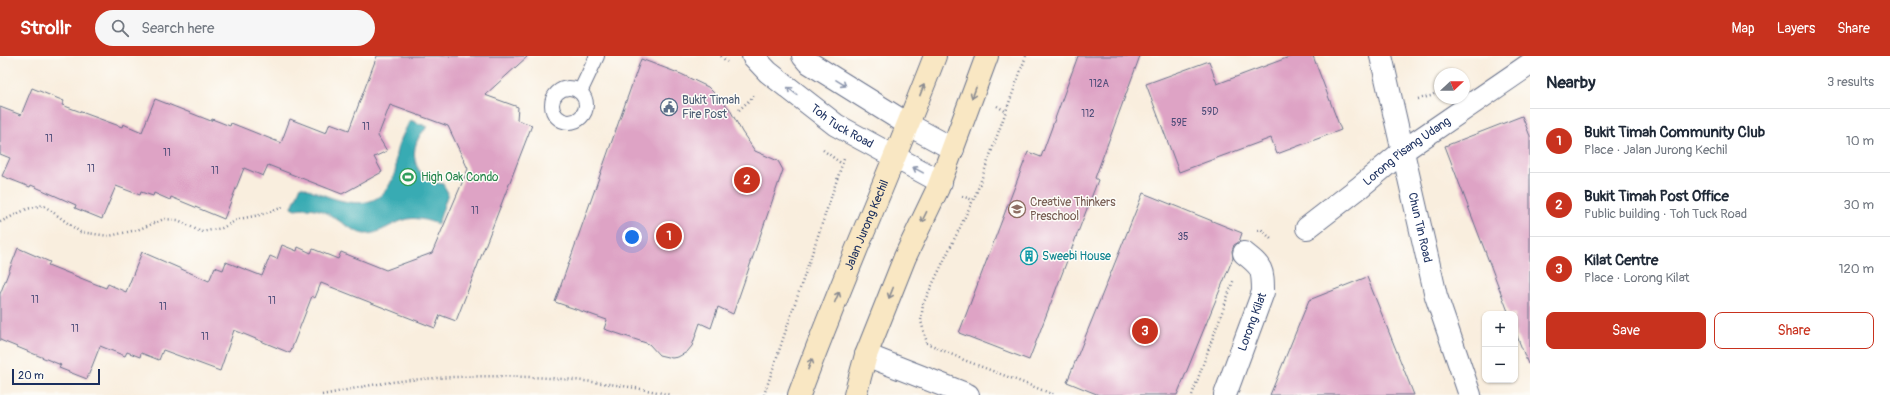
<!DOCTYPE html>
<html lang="en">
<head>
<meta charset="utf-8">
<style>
	:root { --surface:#fff; --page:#f6f6f7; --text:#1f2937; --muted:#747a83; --line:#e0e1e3; --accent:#c8321e }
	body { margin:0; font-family:Pangolin,sans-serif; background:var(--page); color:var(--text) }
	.controls { position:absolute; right:12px; bottom:12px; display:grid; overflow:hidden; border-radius:8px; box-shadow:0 1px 3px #0004 }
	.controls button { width:36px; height:36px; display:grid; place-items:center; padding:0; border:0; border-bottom:1px solid var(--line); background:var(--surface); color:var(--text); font:20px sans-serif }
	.compass { position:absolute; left:1434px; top:12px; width:36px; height:36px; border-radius:50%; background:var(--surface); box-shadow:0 1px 3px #0004; rotate:68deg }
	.scale { position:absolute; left:12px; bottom:10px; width:88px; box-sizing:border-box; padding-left:4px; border:2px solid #1b2f5e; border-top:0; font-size:11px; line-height:14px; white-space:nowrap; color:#1b2f5e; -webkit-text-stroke:3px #fdfcf7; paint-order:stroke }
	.you { position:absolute; left:632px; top:181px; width:14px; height:14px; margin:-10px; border:3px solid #fff; border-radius:50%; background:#1a73e8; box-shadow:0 0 0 6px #1a73e833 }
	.badge { display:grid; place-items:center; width:26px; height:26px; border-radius:50%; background:var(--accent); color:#fff; font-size:13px; font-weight:700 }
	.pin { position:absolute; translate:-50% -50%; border:2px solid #fff; box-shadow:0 1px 4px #0006 }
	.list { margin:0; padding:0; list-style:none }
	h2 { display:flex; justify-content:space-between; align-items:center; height:52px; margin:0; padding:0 16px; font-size:17px }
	h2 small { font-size:13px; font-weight:400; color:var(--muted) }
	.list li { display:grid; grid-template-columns:26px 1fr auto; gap:12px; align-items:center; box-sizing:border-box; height:64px; padding:0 16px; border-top:1px solid var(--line) }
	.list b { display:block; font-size:15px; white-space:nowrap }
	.list p { margin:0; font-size:13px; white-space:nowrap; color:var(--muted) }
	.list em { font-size:13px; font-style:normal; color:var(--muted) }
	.actions { display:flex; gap:8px; padding:12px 16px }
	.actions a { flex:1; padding:9px 0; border:1px solid var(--accent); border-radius:8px; text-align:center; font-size:14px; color:var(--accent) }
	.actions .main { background:var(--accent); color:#fff }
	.icon { flex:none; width:22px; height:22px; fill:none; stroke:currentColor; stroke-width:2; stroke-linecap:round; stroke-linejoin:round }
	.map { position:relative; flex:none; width:1530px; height:339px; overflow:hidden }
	header { display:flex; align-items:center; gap:24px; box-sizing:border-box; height:56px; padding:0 20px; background:var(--accent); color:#fff }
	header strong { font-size:19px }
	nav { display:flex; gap:22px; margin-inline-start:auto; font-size:14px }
	.search { width:280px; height:36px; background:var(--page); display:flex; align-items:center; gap:10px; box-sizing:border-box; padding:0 14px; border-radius:22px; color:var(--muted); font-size:15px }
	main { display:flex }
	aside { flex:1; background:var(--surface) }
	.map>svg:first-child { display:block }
</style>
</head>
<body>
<header>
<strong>Strollr</strong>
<div class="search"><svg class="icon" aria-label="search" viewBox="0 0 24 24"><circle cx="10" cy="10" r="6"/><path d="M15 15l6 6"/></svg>Search here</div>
<nav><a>Map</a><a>Layers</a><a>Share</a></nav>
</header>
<main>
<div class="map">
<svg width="1530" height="339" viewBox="0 0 1530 339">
	<rect width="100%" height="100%" fill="#fdfcf7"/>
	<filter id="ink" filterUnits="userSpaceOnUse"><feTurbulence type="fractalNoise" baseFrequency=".025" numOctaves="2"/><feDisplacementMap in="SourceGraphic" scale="8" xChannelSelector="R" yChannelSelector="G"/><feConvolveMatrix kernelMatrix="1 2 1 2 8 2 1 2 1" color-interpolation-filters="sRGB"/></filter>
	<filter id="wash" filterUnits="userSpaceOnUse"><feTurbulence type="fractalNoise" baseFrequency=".012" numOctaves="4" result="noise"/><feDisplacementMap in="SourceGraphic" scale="16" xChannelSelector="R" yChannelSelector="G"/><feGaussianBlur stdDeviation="0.9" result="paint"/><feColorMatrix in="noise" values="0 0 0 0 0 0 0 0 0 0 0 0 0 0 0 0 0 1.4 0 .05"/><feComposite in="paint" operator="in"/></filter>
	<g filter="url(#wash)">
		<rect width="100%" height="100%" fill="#f9eede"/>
		<!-- water -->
		<path fill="#39abb3" stroke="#2a6d88" d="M410,64L428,71C405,89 412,125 443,128L448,137L438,168C429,165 417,161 408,163C392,166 380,179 364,178C358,177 352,173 347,170C328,158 319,149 296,153L292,151L301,130C334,143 379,166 395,116C397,110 395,104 396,98C397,89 406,73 410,64Z"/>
		<g id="blocks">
			<!-- building -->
			<g fill="#dea3c5">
				<polygon points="377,0 528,0 485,39 518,51 517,64 532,69 456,265 440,259 435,272 321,227 315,242 312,240 290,297 234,274 220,315 163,294 159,304 141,297 140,301 127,296 125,300 100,290 87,323 59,312 61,309 0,284 0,238 18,192 50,206 48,209 93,227 106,232 108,228 126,236 142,196 209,225 215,211 223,214 226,206 262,220 270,200 277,203 282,189 297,195 298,191 311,197 313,193 338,203 341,196 386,214 432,197 468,113 448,70 390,49 378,80 387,95 374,101 382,116 342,138 268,109 263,120 244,112 224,163 171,141 170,144 154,137 153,140 141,136 140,139 116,130 102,163 75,152 76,149 31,129 30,131 2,120 10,102 0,98 0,51 21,59 32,32 64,45 62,49 122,71 123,68 142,76 155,43 211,65 212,63 230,70 231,67 281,87 290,63 326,77 330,67 349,74"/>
				<polygon points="1078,0 1140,0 1095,122 1098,124 1029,304 959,277 1028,96 1041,101"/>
				<polygon points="1292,0 1313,0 1341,74 1277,98 1271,82 1179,116 1146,28 1209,5 1217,28"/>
				<polygon points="641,3 681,18 708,31 729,52 742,76 755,95 778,105 783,114 733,258 718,251 711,272 700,267 692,290 687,296 678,301 672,302 659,299 649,288 604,273 607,264 555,246"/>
				<polygon points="1522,60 1530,80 1530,308 1528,308 1515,275 1515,258 1509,258 1445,90"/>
				<polygon points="1143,137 1242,177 1239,186 1234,189 1232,195 1233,202 1177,339 1099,339 1067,326"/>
				<polygon points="1367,221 1414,339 1270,339 1309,244"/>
			</g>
		</g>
	</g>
	<g filter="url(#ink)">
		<use href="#blocks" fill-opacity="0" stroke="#69728b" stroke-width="1"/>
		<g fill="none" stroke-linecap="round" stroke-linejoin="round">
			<!-- service casing -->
			<g stroke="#69728b" stroke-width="16">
				<g id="service">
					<circle cx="569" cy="49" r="17"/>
					<polyline points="580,36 597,0"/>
				</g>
			</g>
			<!-- minor casing -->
			<g stroke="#69728b" stroke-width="24">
				<g id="minor">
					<path id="s1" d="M1381,0L1436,240L1470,339"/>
					<path id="s2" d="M1307,172L1360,131L1403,95L1530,8"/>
					<polyline points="866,299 968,339"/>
					<path id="s3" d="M1225,339L1263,236C1263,213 1262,211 1244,197"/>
				</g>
			</g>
			<!-- tertiary casing -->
			<g stroke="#69728b" stroke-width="24">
				<g id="tertiary">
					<path id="s4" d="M753,0L768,16L836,69L941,126"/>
					<polyline points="803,0 808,6 909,69 953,93"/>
				</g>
			</g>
			<!-- secondary casing -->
			<g stroke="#69728b" stroke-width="24">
				<g id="secondary">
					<path id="s5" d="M799,339C841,225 891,114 935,0"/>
					<polyline points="855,339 866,299 905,201 938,132 987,0"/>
				</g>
			</g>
			<!-- path -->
			<g stroke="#69728b" stroke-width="2.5" stroke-dasharray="1 3" stroke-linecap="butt">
				<polyline points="721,0 727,6"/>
				<polyline points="1026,0 976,138 923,248 921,265 927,287 964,304 1055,339"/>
				<polyline points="1418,43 1431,40 1440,34"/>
				<polyline points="997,50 1005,55"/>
				<polyline points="739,54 755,39"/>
				<polyline points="823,94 842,108"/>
				<polyline points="962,140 973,144"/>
				<polyline points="0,166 27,153 43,149 80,176 109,180 137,174 164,163 178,164 201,176 222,172 239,163 260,159 284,151"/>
				<polyline points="1258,174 1261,173 1272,184"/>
				<path d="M322,339C343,335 364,330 384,327C476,315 582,319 671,339"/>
				<polyline points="764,339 844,103"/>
				<polyline points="1192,339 1234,223"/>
			</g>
			<!-- service -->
			<use href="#service" stroke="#fff" stroke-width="14"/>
			<!-- minor -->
			<use href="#minor" stroke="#fff" stroke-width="22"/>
			<!-- tertiary -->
			<use href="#tertiary" stroke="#fff" stroke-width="22"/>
			<!-- secondary -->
			<use href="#secondary" stroke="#f9e7c3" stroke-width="22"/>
		</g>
		<!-- one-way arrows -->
		<defs><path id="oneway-shaft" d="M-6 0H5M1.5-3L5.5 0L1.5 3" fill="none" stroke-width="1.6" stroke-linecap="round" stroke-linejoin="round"/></defs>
		<g stroke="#8d97ae">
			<use href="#oneway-shaft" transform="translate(841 27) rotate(32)"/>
			<use href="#oneway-shaft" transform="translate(792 35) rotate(-142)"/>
			<use href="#oneway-shaft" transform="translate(918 114) rotate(-151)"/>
		</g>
		<g stroke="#8a8b90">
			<use href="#oneway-shaft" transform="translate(922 34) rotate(-69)"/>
			<use href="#oneway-shaft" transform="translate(974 37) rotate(110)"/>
			<use href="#oneway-shaft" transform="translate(924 161) rotate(116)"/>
			<use href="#oneway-shaft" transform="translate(891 237) rotate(112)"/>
			<use href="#oneway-shaft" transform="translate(837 241) rotate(-67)"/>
			<use href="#oneway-shaft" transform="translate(810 308) rotate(-70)"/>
		</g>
	</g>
	<!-- icons -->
	<defs>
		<g id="civic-ring" transform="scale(0.9)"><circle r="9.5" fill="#fdfcf7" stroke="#5c6f8a" stroke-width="1.5"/><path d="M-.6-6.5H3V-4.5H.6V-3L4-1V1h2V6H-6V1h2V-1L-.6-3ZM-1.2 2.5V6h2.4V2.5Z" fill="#5c6f8a"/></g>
		<g id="stadium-ring" transform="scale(0.9)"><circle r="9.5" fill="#fdfcf7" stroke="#2e9e5b" stroke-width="1.5"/><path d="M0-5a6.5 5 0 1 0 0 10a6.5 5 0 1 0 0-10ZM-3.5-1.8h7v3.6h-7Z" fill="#2e9e5b"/></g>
		<g id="school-ring" transform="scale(0.9)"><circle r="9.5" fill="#fdfcf7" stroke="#8d6e63" stroke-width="1.5"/><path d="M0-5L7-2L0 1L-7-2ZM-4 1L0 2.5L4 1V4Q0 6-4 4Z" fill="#8d6e63"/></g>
		<g id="building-ring" transform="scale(0.9)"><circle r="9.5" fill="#fdfcf7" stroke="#0f9aa8" stroke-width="1.5"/><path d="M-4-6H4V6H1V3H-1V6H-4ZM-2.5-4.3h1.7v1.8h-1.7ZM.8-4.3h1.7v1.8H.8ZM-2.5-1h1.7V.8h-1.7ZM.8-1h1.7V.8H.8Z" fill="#0f9aa8"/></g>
	</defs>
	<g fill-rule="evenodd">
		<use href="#civic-ring" x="669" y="51"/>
		<use href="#stadium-ring" x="408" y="121"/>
		<use href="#school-ring" x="1017" y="153"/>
		<use href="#building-ring" x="1029" y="200"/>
	</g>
	<g text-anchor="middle" stroke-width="3" stroke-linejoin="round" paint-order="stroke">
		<!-- number labels -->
		<g font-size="10" fill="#4c4c78">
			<text x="1099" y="31">112A</text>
			<text x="1210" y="59">59D</text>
			<text x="1088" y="61">112</text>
			<text x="1179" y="70">59E</text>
			<text x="366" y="74">11</text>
			<text x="49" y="86">11</text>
			<text x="167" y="100">11</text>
			<text x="91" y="116">11</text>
			<text x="215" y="118">11</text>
			<text x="475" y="158">11</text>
			<text x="1183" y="184">35</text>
			<text x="35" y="247">11</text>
			<text x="272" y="248">11</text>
			<text x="163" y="254">11</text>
			<text x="75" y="276">11</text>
			<text x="205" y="284">11</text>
		</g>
		<!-- service labels -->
		<g font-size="12" fill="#4e5e75" stroke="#fdfcf7" text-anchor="start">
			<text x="682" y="48">Bukit Timah<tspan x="682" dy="14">Fire Post</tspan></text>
		</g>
		<!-- street labels -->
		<g font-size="12" fill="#1b2f5e" stroke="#fdfcf7">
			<text dy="4" stroke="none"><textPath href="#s4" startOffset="114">Toh Tuck Road</textPath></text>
			<text dy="4" stroke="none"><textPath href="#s2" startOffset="126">Lorong Pisang Udang</textPath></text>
			<text dy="4" stroke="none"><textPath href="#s5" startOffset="183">Jalan Jurong Kechil</textPath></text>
			<text dy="4" stroke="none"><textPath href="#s1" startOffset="176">Chun Tin Road</textPath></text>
			<text dy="4" stroke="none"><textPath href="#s3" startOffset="78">Lorong Kilat</textPath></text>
		</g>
		<!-- leisure labels -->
		<g font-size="12" fill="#27864d" stroke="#fdfcf7" text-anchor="start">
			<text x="421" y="125">High Oak Condo</text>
		</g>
		<!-- education labels -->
		<g font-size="12" fill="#785e54" stroke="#fdfcf7" text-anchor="start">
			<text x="1030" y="150">Creative Thinkers<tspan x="1030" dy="14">Preschool</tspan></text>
		</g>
		<!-- culture labels -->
		<g font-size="12" fill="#0d838f" stroke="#fdfcf7" text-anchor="start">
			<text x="1042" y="204">Sweebi House</text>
		</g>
	</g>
</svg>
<div class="controls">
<button>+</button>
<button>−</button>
</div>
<svg class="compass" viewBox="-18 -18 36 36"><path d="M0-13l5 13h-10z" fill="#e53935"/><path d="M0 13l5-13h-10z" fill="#747a83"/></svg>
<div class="scale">20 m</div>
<div class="you"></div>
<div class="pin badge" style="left:669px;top:180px">1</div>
<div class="pin badge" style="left:747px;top:124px">2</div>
<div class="pin badge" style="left:1145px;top:275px">3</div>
</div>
<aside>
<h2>Nearby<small>3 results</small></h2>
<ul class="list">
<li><span class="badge">1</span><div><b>Bukit Timah Community Club</b><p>Place · Jalan Jurong Kechil</p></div><em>10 m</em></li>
<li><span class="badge">2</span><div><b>Bukit Timah Post Office</b><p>Public building · Toh Tuck Road</p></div><em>30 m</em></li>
<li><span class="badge">3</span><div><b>Kilat Centre</b><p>Place · Lorong Kilat</p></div><em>120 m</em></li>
</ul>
<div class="actions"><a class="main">Save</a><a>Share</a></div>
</aside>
</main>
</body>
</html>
